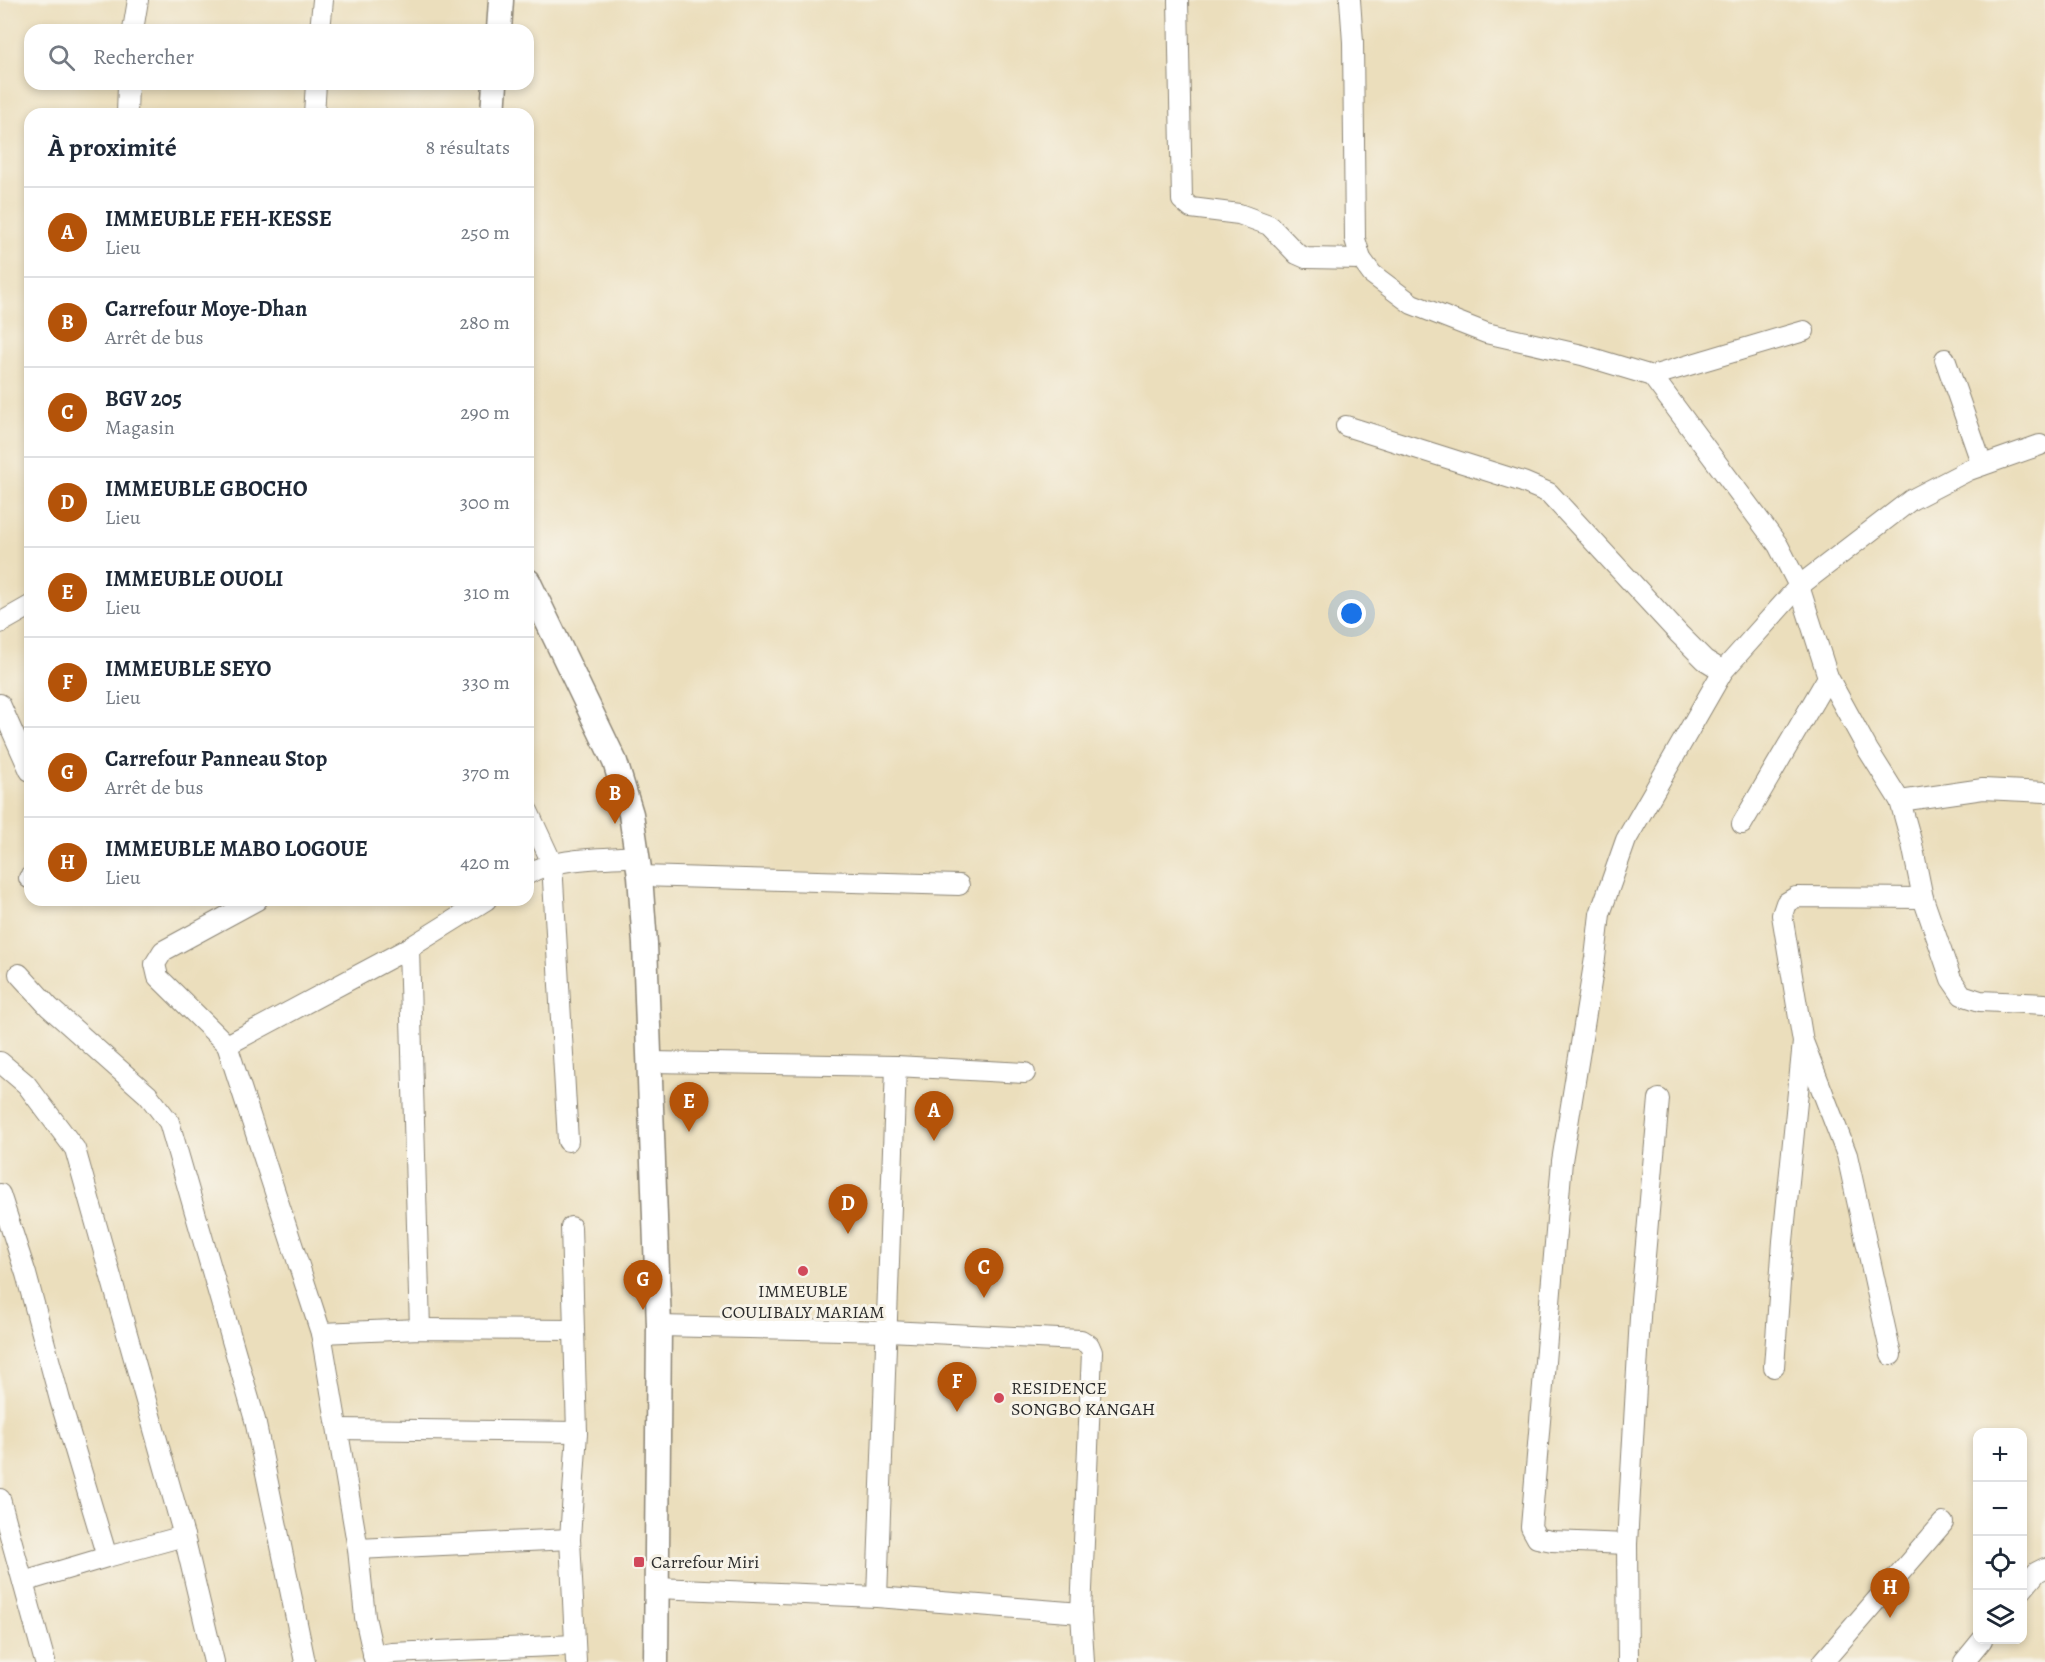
<!DOCTYPE html>
<html lang="fr">
<head>
<meta charset="utf-8">
<style>
	:root { --surface:#fff; --page:#f6f6f7; --text:#1f2937; --muted:#747a83; --line:#e0e1e3; --accent:#b45309 }
	body { margin:0; font-family:Alegreya,serif; background:var(--page); color:var(--text) }
	.controls { position:absolute; right:18px; bottom:18px; display:grid; overflow:hidden; border-radius:12px; box-shadow:0 3px 9px #0003 }
	.controls button { width:54px; height:54px; display:grid; place-items:center; padding:0; border:0; border-bottom:2px solid var(--line); background:var(--surface); color:var(--text); font:30px sans-serif }
	.you { position:absolute; left:1352px; top:614px; width:21px; height:21px; margin:-15px; border:4px solid #fff; border-radius:50%; background:#1a73e8; box-shadow:0 0 0 9px #1a73e833 }
	.badge { display:grid; place-items:center; width:39px; height:39px; border-radius:50%; background:var(--accent); color:#fff; font-size:20px; font-weight:700 }
	.pin { position:absolute; translate:-50% -50px; filter:drop-shadow(0 2px 3px #0008) }
	.pin::after { content:''; position:absolute; top:32px; width:21px; height:18px; background:inherit; clip-path:polygon(0 0,100% 0,50% 100%) }
	.list { margin:0; padding:0; list-style:none }
	h2 { display:flex; justify-content:space-between; align-items:center; height:78px; margin:0; padding:0 24px; font-size:26px }
	h2 small { font-size:20px; font-weight:400; color:var(--muted) }
	.list li { display:grid; grid-template-columns:39px 1fr auto; gap:18px; align-items:center; box-sizing:border-box; height:90px; padding:0 24px; border-top:2px solid var(--line) }
	.list b { display:block; font-size:22px; white-space:nowrap }
	.list p { margin:0; font-size:20px; white-space:nowrap; color:var(--muted) }
	.list em { font-size:20px; font-style:normal; color:var(--muted) }
	.icon { flex:none; width:33px; height:33px; fill:none; stroke:currentColor; stroke-width:2; stroke-linecap:round; stroke-linejoin:round }
	.map { position:relative; flex:none; width:2045px; height:1662px; overflow:hidden }
	.search { position:absolute; background:var(--surface); box-shadow:0 3px 9px #0003; left:24px; top:24px; width:510px; height:66px; display:flex; align-items:center; gap:15px; box-sizing:border-box; padding:0 21px; border-radius:18px; color:var(--muted); font-size:22px }
	.panel { position:absolute; background:var(--surface); box-shadow:0 3px 9px #0003; left:24px; top:108px; width:510px; height:798px; border-radius:18px }
	.map>svg:first-child { display:block }
</style>
</head>
<body>
<div class="map">
<svg width="2045" height="1662" viewBox="0 0 2045 1662">
	<rect width="100%" height="100%" fill="#f7f3e8"/>
	<filter id="ink" filterUnits="userSpaceOnUse"><feTurbulence type="fractalNoise" baseFrequency=".0167" numOctaves="2"/><feDisplacementMap in="SourceGraphic" scale="12" xChannelSelector="R" yChannelSelector="G"/><feConvolveMatrix kernelMatrix="1 2 1 2 8 2 1 2 1" color-interpolation-filters="sRGB"/></filter>
	<filter id="wash" filterUnits="userSpaceOnUse"><feTurbulence type="fractalNoise" baseFrequency=".008" numOctaves="4" result="noise"/><feDisplacementMap in="SourceGraphic" scale="24" xChannelSelector="R" yChannelSelector="G"/><feGaussianBlur stdDeviation="1.35" result="paint"/><feColorMatrix in="noise" values="0 0 0 0 0 0 0 0 0 0 0 0 0 0 0 0 0 1.4 0 .05"/><feComposite in="paint" operator="in"/></filter>
	<g filter="url(#wash)">
		<rect width="100%" height="100%" fill="#ebdebc"/>
	</g>
	<g filter="url(#ink)">
		<g fill="none" stroke-linecap="round" stroke-linejoin="round">
			<!-- minor casing -->
			<g stroke="#8b8474" stroke-width="22">
				<g id="minor">
					<polyline points="1178,0 1182,200 1191,208 1239,214 1269,225 1297,254 1306,258 1361,259"/>
					<polyline points="1350,0 1353,42 1355,239 1361,259 1372,274 1412,304 1486,333 1582,355 1652,376 1804,331"/>
					<polyline points="133,30 138,0"/>
					<polyline points="320,30 323,0"/>
					<polyline points="127,114 128,84"/>
					<polyline points="314,114 316,84"/>
					<polyline points="1945,359 1982,465"/>
					<polyline points="1652,376 1778,545 1799,586 1828,677 1868,750 1900,801 1912,844 1923,898 1951,979 1962,995 1980,1001 2045,1004"/>
					<polyline points="1346,426 1523,482 1549,493 1679,634 1705,660 1723,671"/>
					<polyline points="0,623 30,606"/>
					<polyline points="0,704 30,771"/>
					<polyline points="1900,801 1983,789 2045,792"/>
					<polyline points="528,811 552,863 568,1141"/>
					<polyline points="1742,824 1828,677"/>
					<path d="M528,874C555,857 604,859 637,856"/>
					<polyline points="640,876 959,885"/>
					<polyline points="29,878 30,877"/>
					<polyline points="409,948 420,1329"/>
					<polyline points="19,974 49,1007 148,1095 169,1122 255,1420 305,1662"/>
					<polyline points="1804,1044 1847,1155 1891,1355"/>
					<polyline points="227,1045 158,977 155,964 163,951 257,900"/>
					<polyline points="0,1062 26,1084 75,1149 184,1536 214,1662"/>
					<polyline points="650,1062 896,1066 1025,1073"/>
					<polyline points="0,1194 26,1274 60,1400 107,1557"/>
					<polyline points="571,1227 577,1432 570,1539 576,1662"/>
					<polyline points="659,1326 888,1331 1081,1340 1089,1345 1092,1352 1081,1613 1084,1662"/>
					<polyline points="321,1333 420,1329 573,1330"/>
					<polyline points="1774,1367 1783,1241 1803,1042 1782,915 1786,903 1796,897 1923,898"/>
					<polyline points="338,1429 577,1432"/>
					<polyline points="0,1499 45,1662"/>
					<polyline points="1627,1544 1552,1541 1537,1538 1531,1527 1562,1161 1595,958 1600,914 1626,840 1723,671 1799,586 1911,500 1969,470 2040,445"/>
					<polyline points="358,1549 570,1539"/>
					<polyline points="23,1582 107,1557 184,1536"/>
					<polyline points="657,1588 877,1597 1081,1613"/>
					<polyline points="2022,1590 2037,1572 2045,1568"/>
					<polyline points="877,1597 896,1066"/>
					<polyline points="373,1656 392,1653 575,1645"/>
					<polyline points="375,1662 365,1617 358,1549 321,1333 227,1045 409,948 486,900"/>
					<polyline points="1628,1662 1627,1544 1641,1300 1659,1099"/>
					<polyline points="1823,1662 1943,1523"/>
					<polyline points="1964,1662 1982,1640"/>
				</g>
			</g>
			<!-- tertiary casing -->
			<g stroke="#8b8474" stroke-width="27">
				<g id="tertiary">
					<polyline points="499,30 501,0"/>
					<polyline points="493,114 495,84"/>
					<polyline points="528,581 615,762 631,814 640,876 645,944 659,1326 656,1662"/>
				</g>
			</g>
			<!-- minor -->
			<use href="#minor" stroke="#fff" stroke-width="20"/>
			<!-- tertiary -->
			<use href="#tertiary" stroke="#fff" stroke-width="24"/>
		</g>
	</g>
	<!-- markers -->
	<g fill="#d1495b" stroke="#f7f3e8" stroke-width="2">
		<circle cx="803" cy="1271" r="6"/>
		<circle cx="999" cy="1398" r="6"/>
		<rect x="633" y="1556" width="12" height="12" rx="3"/>
	</g>
	<g text-anchor="middle" stroke-width="6" stroke-linejoin="round" paint-order="stroke">
		<!-- poi labels -->
		<g font-size="18" fill="#2b2b2b" stroke="#f7f3e8" text-anchor="start">
			<text x="803" y="1297" text-anchor="middle">IMMEUBLE<tspan x="803" dy="21">COULIBALY MARIAM</tspan></text>
			<text x="1011" y="1394">RESIDENCE<tspan x="1011" dy="21">SONGBO KANGAH</tspan></text>
			<text x="651" y="1568">Carrefour Miri</text>
		</g>
	</g>
</svg>
<div class="controls">
<button>+</button>
<button>−</button>
<button><svg class="icon" aria-label="locate" viewBox="0 0 24 24"><circle cx="12" cy="12" r="6"/><path d="M12 2v4M12 18v4M2 12h4M18 12h4"/></svg></button>
<button><svg class="icon" aria-label="layers" viewBox="0 0 24 24"><path d="M12 4l9 5-9 5-9-5zM3 14l9 5 9-5"/></svg></button>
</div>
<div class="you"></div>
<div class="pin badge" style="left:934px;top:1141px">A</div>
<div class="pin badge" style="left:615px;top:824px">B</div>
<div class="pin badge" style="left:984px;top:1298px">C</div>
<div class="pin badge" style="left:848px;top:1234px">D</div>
<div class="pin badge" style="left:689px;top:1132px">E</div>
<div class="pin badge" style="left:957px;top:1412px">F</div>
<div class="pin badge" style="left:643px;top:1310px">G</div>
<div class="pin badge" style="left:1890px;top:1618px">H</div>
<div class="search"><svg class="icon" aria-label="search" viewBox="0 0 24 24"><circle cx="10" cy="10" r="6"/><path d="M15 15l6 6"/></svg>Rechercher</div>
<section class="panel">
<h2>À proximité<small>8 résultats</small></h2>
<ul class="list">
<li><span class="badge">A</span><div><b>IMMEUBLE FEH-KESSE</b><p>Lieu</p></div><em>250 m</em></li>
<li><span class="badge">B</span><div><b>Carrefour Moye-Dhan</b><p>Arrêt de bus</p></div><em>280 m</em></li>
<li><span class="badge">C</span><div><b>BGV 205</b><p>Magasin</p></div><em>290 m</em></li>
<li><span class="badge">D</span><div><b>IMMEUBLE GBOCHO</b><p>Lieu</p></div><em>300 m</em></li>
<li><span class="badge">E</span><div><b>IMMEUBLE OUOLI</b><p>Lieu</p></div><em>310 m</em></li>
<li><span class="badge">F</span><div><b>IMMEUBLE SEYO</b><p>Lieu</p></div><em>330 m</em></li>
<li><span class="badge">G</span><div><b>Carrefour Panneau Stop</b><p>Arrêt de bus</p></div><em>370 m</em></li>
<li><span class="badge">H</span><div><b>IMMEUBLE MABO LOGOUE</b><p>Lieu</p></div><em>420 m</em></li>
</ul>
</section>
</div>
</body>
</html>
